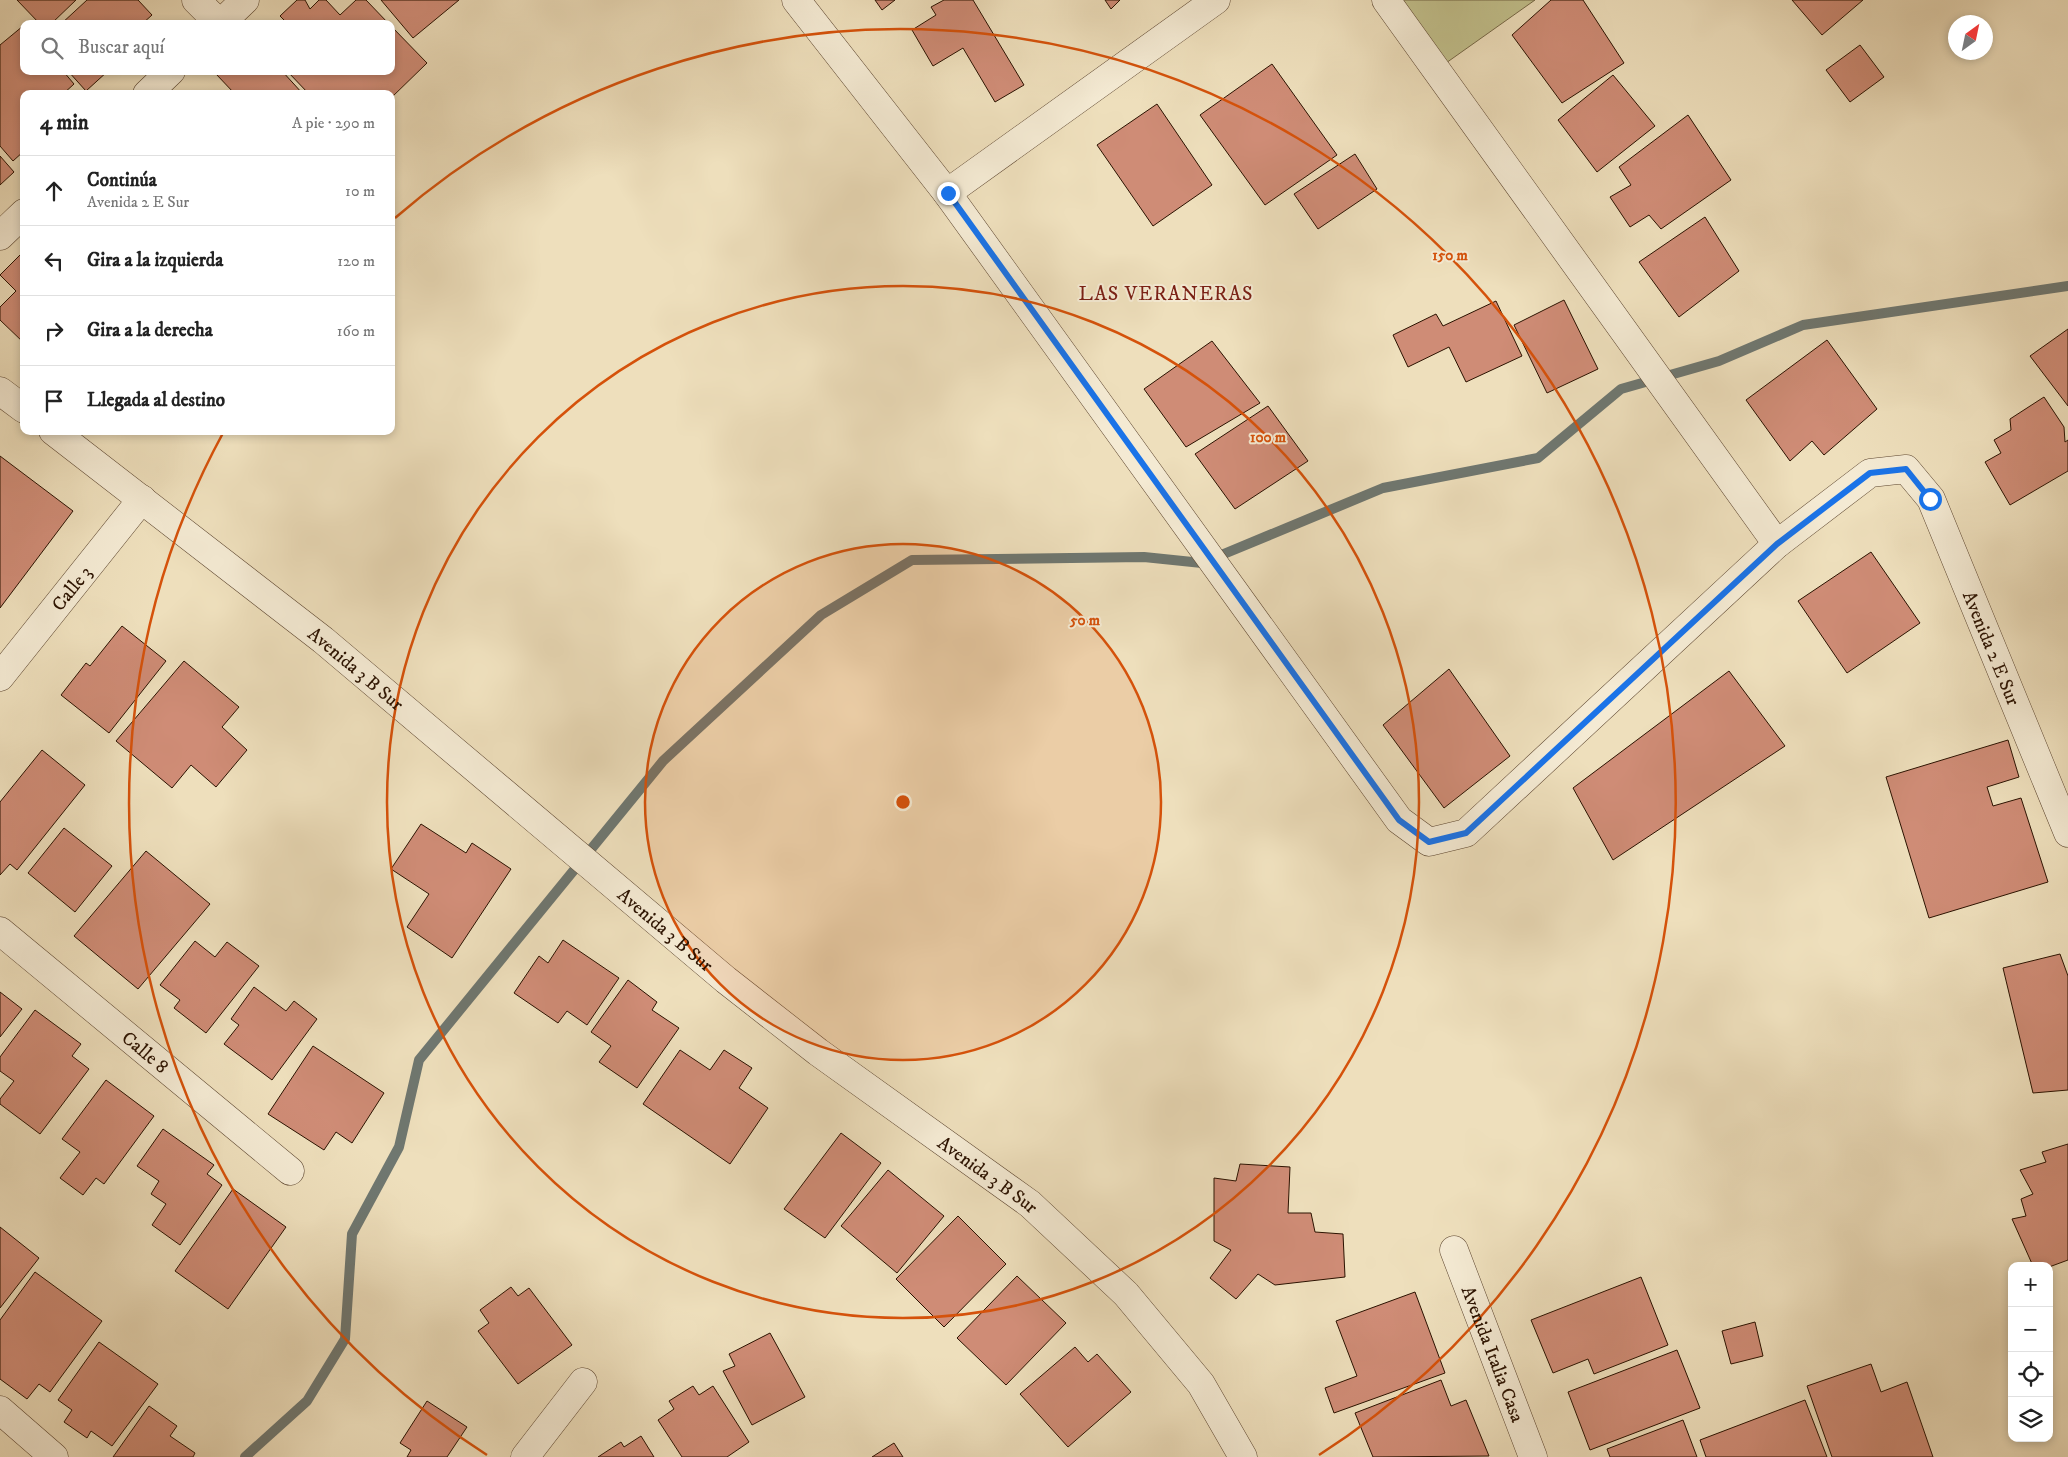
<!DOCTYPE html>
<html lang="es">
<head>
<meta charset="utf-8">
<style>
	:root { --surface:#fff; --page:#f2f2f2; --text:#222; --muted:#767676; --line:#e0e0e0 }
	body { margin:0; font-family:"IM FELL DW Pica",serif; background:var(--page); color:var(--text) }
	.controls { position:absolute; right:15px; bottom:15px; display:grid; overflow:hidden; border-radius:10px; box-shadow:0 2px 8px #0003 }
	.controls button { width:45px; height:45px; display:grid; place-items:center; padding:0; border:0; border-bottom:1px solid var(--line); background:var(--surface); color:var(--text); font:25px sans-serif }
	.compass { position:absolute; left:1948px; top:15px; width:45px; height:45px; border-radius:50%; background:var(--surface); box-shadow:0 2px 8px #0003; rotate:33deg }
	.stop { position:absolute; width:15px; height:15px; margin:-11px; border:4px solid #1a73e8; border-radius:50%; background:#fff }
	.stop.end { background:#1a73e8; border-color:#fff; box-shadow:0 1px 5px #0008 }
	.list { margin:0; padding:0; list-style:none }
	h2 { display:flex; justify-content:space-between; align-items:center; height:65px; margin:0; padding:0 20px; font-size:21px }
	h2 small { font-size:16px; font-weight:400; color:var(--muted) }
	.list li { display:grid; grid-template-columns:32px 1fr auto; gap:15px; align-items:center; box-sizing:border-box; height:70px; padding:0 20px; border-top:1px solid var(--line) }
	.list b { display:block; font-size:19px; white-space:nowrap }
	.list p { margin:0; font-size:16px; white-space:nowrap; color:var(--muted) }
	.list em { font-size:16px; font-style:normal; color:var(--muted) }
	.icon { flex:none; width:28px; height:28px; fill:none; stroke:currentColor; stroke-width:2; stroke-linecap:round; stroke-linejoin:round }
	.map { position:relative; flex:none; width:2068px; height:1457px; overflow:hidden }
	.search { position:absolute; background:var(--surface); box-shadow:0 2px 8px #0003; left:20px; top:20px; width:375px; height:55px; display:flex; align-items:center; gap:12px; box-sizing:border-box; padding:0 18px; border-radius:10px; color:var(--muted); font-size:19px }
	.panel { position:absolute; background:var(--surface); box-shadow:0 2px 8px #0003; left:20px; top:90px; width:375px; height:345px; border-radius:10px }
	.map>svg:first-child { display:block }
</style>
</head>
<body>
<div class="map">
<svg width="2068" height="1457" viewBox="0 0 2068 1457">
	<rect width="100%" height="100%" fill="#eedfbc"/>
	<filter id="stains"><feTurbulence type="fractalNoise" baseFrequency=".004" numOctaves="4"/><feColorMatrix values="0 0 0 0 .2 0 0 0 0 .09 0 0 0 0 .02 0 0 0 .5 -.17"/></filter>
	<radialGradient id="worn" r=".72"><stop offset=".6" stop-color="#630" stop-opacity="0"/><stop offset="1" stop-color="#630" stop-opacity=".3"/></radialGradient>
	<!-- green -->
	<polygon fill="#c1bf8b" stroke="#766846" points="1401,0 1535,0 1446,63"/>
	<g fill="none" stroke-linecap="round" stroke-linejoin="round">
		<!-- stream -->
		<polyline stroke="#6f7770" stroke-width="10" points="245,1457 307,1401 345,1339 352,1234 399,1147 419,1060 663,761 821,615 912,560 1144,557 1202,563 1383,488 1538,458 1621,389 1719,361 1803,325 2068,286"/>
	</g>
	<!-- building -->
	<g fill="#cf8c76" stroke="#2b1200">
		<polygon points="17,0 76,0 51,24 40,24"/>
		<polygon points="87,0 138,0 152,15 142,24 61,24"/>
		<polygon points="297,0 305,0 310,9 319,0 326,0 340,15 356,0 366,0 389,24 288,24 280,16"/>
		<polygon points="381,0 459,0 413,38"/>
		<polygon points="875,0 895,0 882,10"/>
		<polygon points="944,0 973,0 1024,85 995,102 963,48 933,66 912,30 936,15 931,7"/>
		<polygon points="1105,0 1120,0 1111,9"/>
		<polygon points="1551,0 1583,0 1624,63 1562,103 1512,35"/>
		<polygon points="1792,0 1863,0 1822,35"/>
		<polygon points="23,26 24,71 63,71 74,84 63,94 24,94 24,151 13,161 0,146 0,45"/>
		<polygon points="391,26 427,63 391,98 391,94 309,94 287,71 391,71"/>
		<polygon points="1860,45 1884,77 1850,102 1826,70"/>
		<polygon points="1272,64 1337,155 1265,205 1200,115"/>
		<polygon points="68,71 108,71 86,91"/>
		<polygon points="219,71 282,71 303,94 232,94 234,93 216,74"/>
		<polygon points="1613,75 1655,126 1597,172 1558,120"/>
		<polygon points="1157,104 1212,185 1153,226 1097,145"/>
		<polygon points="1688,115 1731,180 1661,229 1649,215 1630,227 1610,197 1631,185 1619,167"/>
		<polygon points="1355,154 1377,189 1318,229 1294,194"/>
		<polygon points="0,156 14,172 0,185"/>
		<polygon points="1705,217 1739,271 1679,317 1639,262"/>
		<polygon points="20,255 24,259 24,343 0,320 0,307 16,291 0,275"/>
		<polygon points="1564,300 1598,369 1547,393 1514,325"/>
		<polygon points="1496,301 1522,356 1466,382 1449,347 1408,367 1393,335 1436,314 1443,326"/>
		<polygon points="2068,329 2068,406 2030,356"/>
		<polygon points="1827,340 1877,409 1824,455 1812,441 1790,461 1746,400"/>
		<polygon points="1212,341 1260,403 1186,447 1144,389"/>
		<polygon points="2044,397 2064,427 2065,442 2068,440 2068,471 2010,505 1985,462 2001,453 1994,440 2011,430 2010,419"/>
		<polygon points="1268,406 1308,461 1235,509 1195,454"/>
		<polygon points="0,456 73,511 0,608"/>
		<polygon points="1871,552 1920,623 1847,673 1798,601"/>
		<polygon points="122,626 166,661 109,733 61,695 86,663 90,666"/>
		<polygon points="184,661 239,707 222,727 247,750 216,787 191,765 172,788 116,741"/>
		<polygon points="1449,669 1510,756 1444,808 1383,725"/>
		<polygon points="1729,671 1785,746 1613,860 1573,788"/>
		<polygon points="2008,740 2019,777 1987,787 1993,806 2021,798 2048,882 1929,918 1886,777"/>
		<polygon points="42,750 85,785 17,870 10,864 0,875 0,802"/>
		<polygon points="421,824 466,853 472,843 511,869 452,958 407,927 429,894 391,869"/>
		<polygon points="64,828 112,866 75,912 28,873"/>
		<polygon points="146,851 210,904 138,989 74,936"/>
		<polygon points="563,940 619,978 587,1025 567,1011 558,1023 514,993 539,956 548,963"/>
		<polygon points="195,941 215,957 227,942 259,966 206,1033 174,1008 180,1000 160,985"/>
		<polygon points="2060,954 2068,976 2068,1090 2033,1093 2003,968"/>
		<polygon points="628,980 657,1002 652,1010 679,1028 637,1088 599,1062 611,1046 591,1032"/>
		<polygon points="254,987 286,1011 294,1001 317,1019 272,1080 224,1044 239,1025 231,1019"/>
		<polygon points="0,992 22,1009 0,1037"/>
		<polygon points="35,1010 81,1044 72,1056 89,1069 40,1134 0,1104 0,1099 14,1081 0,1071 0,1057"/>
		<polygon points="313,1046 384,1093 352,1143 336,1132 324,1150 268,1114"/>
		<polygon points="680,1050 710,1070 724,1050 752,1068 739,1088 768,1108 730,1164 643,1104"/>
		<polygon points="106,1080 154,1116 104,1184 96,1178 83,1195 60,1178 80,1152 62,1139"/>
		<polygon points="163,1129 214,1165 207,1174 222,1185 180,1245 152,1225 166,1204 151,1194 159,1181 137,1166"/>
		<polygon points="841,1133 881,1163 825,1238 784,1209"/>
		<polygon points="2068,1144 2068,1260 2049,1267 2049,1266 2033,1266 2012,1219 2026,1216 2021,1199 2033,1194 2020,1170 2046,1162 2042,1152"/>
		<polygon points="1240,1164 1290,1167 1288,1213 1311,1213 1315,1232 1343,1234 1345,1277 1275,1285 1258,1274 1236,1299 1210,1278 1231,1250 1214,1241 1214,1178 1236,1181"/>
		<polygon points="888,1170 944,1216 897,1273 841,1226"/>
		<polygon points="233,1189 286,1227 228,1309 175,1271"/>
		<polygon points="958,1216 1006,1264 944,1327 896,1279"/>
		<polygon points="0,1227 39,1258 0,1308"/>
		<polygon points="35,1272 102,1321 50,1392 39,1384 27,1399 0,1379 0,1320"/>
		<polygon points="1017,1276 1066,1323 1006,1385 957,1338"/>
		<polygon points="1641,1277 1668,1345 1594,1374 1588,1359 1553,1373 1531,1320"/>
		<polygon points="511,1287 518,1296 529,1288 572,1345 518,1384 478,1331 489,1323 480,1310"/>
		<polygon points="1415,1292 1445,1373 1334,1413 1325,1388 1357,1376 1336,1321"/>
		<polygon points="1755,1322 1763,1356 1731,1364 1722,1331"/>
		<polygon points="770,1333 805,1397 752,1425 723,1371 735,1366 729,1354"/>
		<polygon points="99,1342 158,1384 112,1446 91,1431 87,1438 64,1422 72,1410 58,1400"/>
		<polygon points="1075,1347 1088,1362 1097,1354 1131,1392 1068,1447 1020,1394"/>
		<polygon points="1677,1350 1700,1408 1590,1450 1568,1392"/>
		<polygon points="1871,1364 1881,1392 1907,1382 1933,1457 1832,1457 1807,1386"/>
		<polygon points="1441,1380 1451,1406 1466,1400 1489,1456 1373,1457 1355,1413"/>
		<polygon points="693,1386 699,1395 713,1386 749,1442 727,1457 682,1457 658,1420 674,1409 669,1401"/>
		<polygon points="1805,1400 1827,1457 1706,1457 1700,1440"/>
		<polygon points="427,1401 467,1427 447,1457 407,1457 411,1450 400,1443"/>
		<polygon points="149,1406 177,1426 170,1436 195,1453 193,1457 113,1457"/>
		<polygon points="1683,1420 1697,1457 1610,1457 1607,1449"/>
		<polygon points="641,1436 654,1457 598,1457 621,1442 624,1447"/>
		<polygon points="894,1443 903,1457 872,1457"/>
	</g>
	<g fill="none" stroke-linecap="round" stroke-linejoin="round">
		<!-- minor casing -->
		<g stroke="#5c452f" stroke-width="29">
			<g id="minor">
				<polyline points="196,0 220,24 245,0"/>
				<path id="s1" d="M796,0L947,193L1399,820L1429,842L1466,833L1777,544L1870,473L1906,469L1931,499L2068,833"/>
				<polyline points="1386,0 1777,544"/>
				<polyline points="147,94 171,71"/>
				<polyline points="947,193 1216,0"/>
				<polyline points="0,236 24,213"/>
				<path id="s2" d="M0,677L142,499"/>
				<path id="s3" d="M0,931L290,1171"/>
				<path id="s4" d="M1454,1250L1533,1457"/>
				<polyline points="0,1410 54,1457"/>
				<polyline points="525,1457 583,1382"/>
			</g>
		</g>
		<!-- tertiary casing -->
		<g stroke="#5c452f" stroke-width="29">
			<g id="tertiary">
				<polyline points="0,391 24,409"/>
				<path id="s5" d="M53,431L323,640L726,980L818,1052L1030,1204L1126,1294L1201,1384L1243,1457"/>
			</g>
		</g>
		<!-- minor -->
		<use href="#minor" stroke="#f4ead3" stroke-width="28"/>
		<!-- tertiary -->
		<use href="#tertiary" stroke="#f4ead3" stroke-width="28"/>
	</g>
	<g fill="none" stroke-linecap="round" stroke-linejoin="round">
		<!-- route -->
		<polyline stroke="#1a73e8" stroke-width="6" points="948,193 1399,820 1429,842 1466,833 1777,544 1870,473 1906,469 1930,499"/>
	</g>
	<!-- distance rings -->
	<circle cx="903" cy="802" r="258" fill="#d5520b" fill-opacity=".12"/>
	<g fill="none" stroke="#d5520b" stroke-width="2.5">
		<circle cx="903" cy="802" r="258"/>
		<circle cx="903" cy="802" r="516"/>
		<path d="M487 1455A774 774 0 0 1 223 433M395 218A774 774 0 1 1 1319 1455"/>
	</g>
	<g text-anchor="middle" stroke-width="4" stroke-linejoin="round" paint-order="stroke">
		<!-- street labels -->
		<g font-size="19" fill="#2b1200" stroke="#f4ead3">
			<text dy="7" stroke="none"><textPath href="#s2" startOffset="114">Calle 3</textPath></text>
			<text dy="7" stroke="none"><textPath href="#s1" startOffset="1871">Avenida 2 E Sur</textPath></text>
			<text dy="7" stroke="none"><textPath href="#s5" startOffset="385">Avenida 3 B Sur</textPath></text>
			<text dy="7" stroke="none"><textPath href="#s5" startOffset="790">Avenida 3 B Sur</textPath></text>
			<text dy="7" stroke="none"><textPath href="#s3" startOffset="189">Calle 8</textPath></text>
			<text dy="7" stroke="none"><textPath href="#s5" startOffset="1195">Avenida 3 B Sur</textPath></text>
			<text dy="7" stroke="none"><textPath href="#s4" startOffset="111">Avenida Italia Casa</textPath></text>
		</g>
		<!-- neighbourhood labels -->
		<g font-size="20" letter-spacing="1" fill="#7a1f14" stroke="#f4ead3">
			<text x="1166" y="300">LAS VERANERAS</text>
		</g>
	</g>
	<circle cx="903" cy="802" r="8" fill="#d5520b" stroke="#f4ead3" stroke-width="2.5"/>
	<g font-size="15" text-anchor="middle" font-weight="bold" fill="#d5520b" stroke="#f4ead3" stroke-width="4" stroke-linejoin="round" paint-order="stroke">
		<text x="1450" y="260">150 m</text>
		<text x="1268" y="442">100 m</text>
		<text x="1085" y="625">50 m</text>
	</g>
	<rect width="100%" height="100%" filter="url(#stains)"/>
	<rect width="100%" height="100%" fill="url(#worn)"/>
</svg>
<div class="controls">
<button>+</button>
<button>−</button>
<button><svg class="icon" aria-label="locate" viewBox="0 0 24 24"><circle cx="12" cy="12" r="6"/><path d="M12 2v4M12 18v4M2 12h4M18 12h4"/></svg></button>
<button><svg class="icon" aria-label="layers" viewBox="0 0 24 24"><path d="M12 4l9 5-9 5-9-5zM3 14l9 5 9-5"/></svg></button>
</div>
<svg class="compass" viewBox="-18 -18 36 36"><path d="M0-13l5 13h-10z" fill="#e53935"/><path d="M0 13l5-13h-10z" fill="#767676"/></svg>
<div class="stop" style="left:1930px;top:499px"></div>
<div class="stop end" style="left:948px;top:193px"></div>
<div class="search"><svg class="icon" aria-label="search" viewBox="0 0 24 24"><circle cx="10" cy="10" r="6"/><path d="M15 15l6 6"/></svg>Buscar aquí</div>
<section class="panel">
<h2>4 min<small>A pie · 290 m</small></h2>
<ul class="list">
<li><svg class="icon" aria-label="ahead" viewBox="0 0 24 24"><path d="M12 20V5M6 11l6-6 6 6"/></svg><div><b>Continúa</b><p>Avenida 2 E Sur</p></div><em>10 m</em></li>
<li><svg class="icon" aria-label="left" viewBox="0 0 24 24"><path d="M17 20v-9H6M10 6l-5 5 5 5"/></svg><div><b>Gira a la izquierda</b></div><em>120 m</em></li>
<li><svg class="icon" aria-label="right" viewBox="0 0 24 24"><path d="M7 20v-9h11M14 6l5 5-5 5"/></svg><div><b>Gira a la derecha</b></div><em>160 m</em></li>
<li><svg class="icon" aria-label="arrive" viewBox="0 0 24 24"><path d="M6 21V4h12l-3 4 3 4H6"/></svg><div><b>Llegada al destino</b></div></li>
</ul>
</section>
</div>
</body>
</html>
